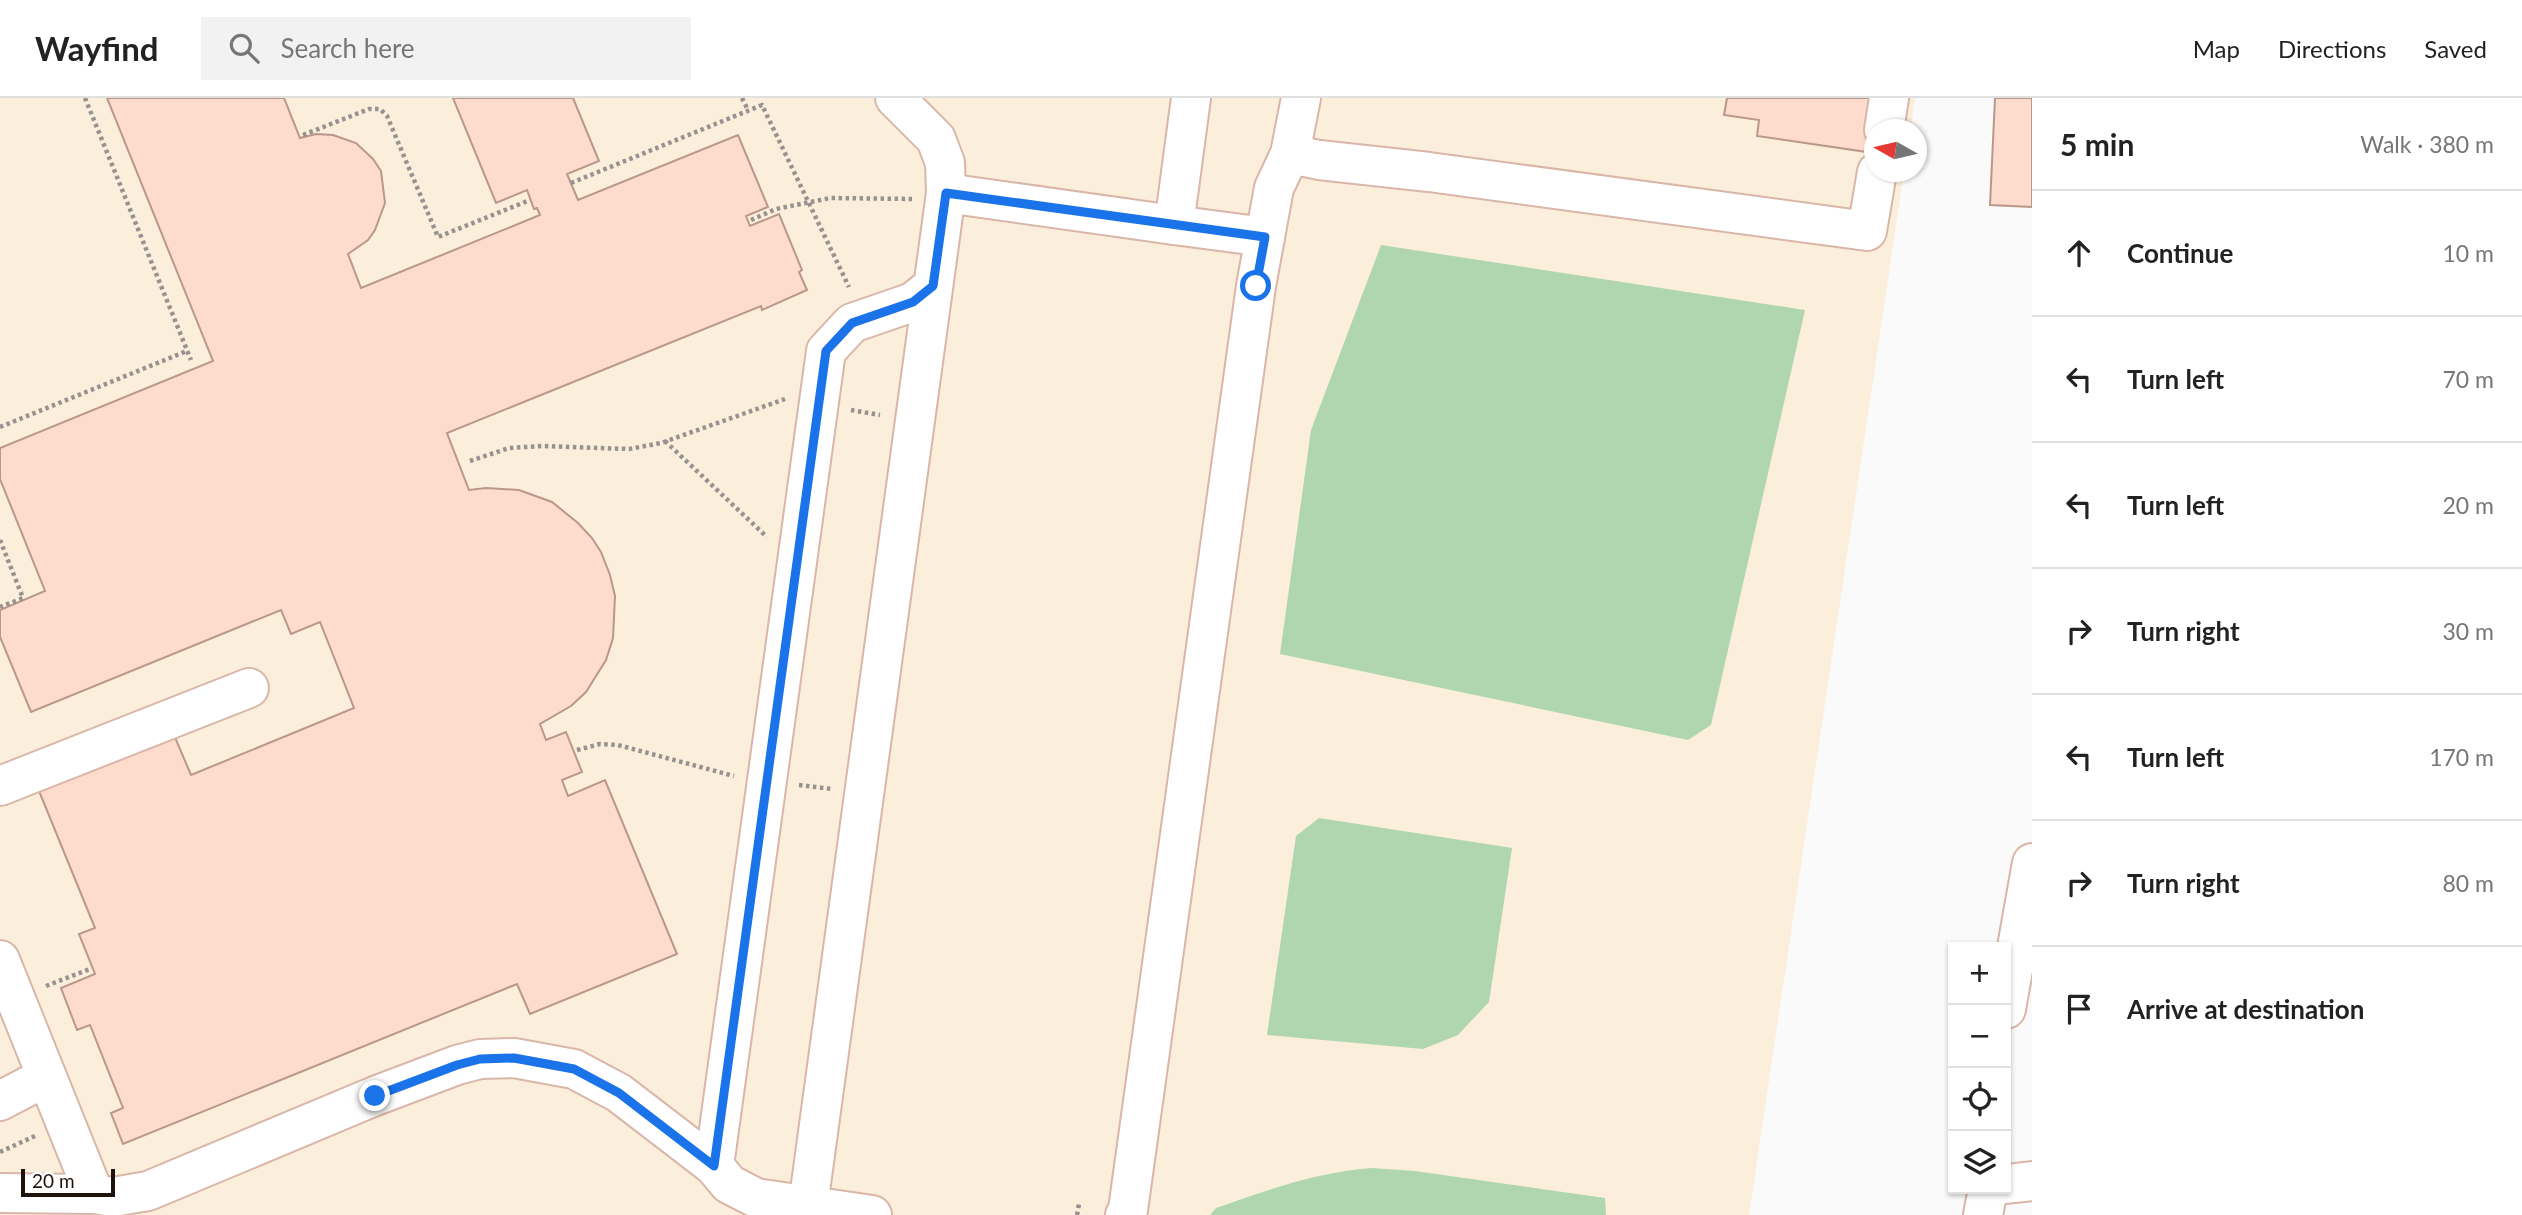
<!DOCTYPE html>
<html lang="en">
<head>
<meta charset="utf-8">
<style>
	:root { --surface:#fff; --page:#f2f2f2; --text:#222; --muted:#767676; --line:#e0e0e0 }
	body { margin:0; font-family:Lato,sans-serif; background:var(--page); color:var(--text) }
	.controls { position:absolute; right:21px; bottom:21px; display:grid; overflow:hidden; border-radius:0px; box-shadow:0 2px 5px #0004 }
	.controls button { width:63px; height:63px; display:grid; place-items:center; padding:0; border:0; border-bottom:2px solid var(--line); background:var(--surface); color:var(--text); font:35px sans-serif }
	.compass { position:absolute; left:1864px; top:21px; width:63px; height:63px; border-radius:50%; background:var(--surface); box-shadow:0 2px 5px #0004; rotate:278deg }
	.scale { position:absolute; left:21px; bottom:18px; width:94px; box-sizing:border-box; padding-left:7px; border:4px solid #1f130e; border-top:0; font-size:19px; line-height:24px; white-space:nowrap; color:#1f130e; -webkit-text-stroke:5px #fff; paint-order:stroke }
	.stop { position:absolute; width:21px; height:21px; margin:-16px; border:5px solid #1a73e8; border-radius:50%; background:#fff }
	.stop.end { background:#1a73e8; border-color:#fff; box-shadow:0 2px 7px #0008 }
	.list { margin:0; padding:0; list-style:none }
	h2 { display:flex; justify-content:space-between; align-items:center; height:91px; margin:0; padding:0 28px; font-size:30px }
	h2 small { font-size:23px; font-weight:400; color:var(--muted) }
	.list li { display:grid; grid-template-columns:46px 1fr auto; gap:21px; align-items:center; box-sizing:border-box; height:126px; padding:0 28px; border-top:2px solid var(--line) }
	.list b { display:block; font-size:26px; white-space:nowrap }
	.list em { font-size:23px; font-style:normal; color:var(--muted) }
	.icon { flex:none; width:38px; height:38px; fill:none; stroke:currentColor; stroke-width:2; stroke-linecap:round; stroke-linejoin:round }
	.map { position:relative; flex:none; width:2032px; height:1117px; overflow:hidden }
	header { display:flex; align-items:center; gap:42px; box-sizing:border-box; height:98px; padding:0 35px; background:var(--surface); border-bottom:2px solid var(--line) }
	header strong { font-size:33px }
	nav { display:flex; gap:38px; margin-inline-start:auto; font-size:24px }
	.search { width:490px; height:63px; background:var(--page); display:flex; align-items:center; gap:18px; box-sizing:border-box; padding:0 24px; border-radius:0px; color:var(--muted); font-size:26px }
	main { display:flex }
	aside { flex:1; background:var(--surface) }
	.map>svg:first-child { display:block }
</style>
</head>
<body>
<header>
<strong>Wayfind</strong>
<div class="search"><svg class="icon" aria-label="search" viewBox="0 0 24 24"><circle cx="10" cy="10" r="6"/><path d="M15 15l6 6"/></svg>Search here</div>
<nav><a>Map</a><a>Directions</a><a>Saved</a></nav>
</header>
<main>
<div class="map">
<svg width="2032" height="1117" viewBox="0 0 2032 1117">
	<rect width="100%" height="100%" fill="#fafafa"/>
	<!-- education -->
	<polygon fill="#fbefdb" points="0,0 1915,0 1911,31 1874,32 1874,74 1904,74 1749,1117 0,1117"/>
	<!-- green -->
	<g fill="#b0d6af">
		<polygon points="1381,147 1805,212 1711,627 1688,642 1280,556 1311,332"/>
		<polygon points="1319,720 1512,750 1489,904 1458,937 1423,951 1267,937 1296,738"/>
		<path d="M1372,1070L1415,1073L1605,1100L1606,1117H1210L1216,1110C1267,1092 1317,1074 1372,1070Z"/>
	</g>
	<!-- building -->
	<g fill="#fddbcd" stroke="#b99789" stroke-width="2">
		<polygon points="107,0 284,0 300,40 316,36 333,37 356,45 373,61 381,73 385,105 375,132 368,142 348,156 361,190 540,117 537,110 534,111 527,92 496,105 453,0 573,0 599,63 567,76 578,102 738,37 768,109 746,118 750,128 779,116 802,172 799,174 807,192 762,212 761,208 447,335 469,392 486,390 519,392 552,404 578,425 592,440 601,454 610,477 615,498 613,540 606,562 586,594 571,608 540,626 546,642 566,634 582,674 562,682 568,698 605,682 677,856 530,916 517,886 123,1046 111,1015 123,1010 90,927 77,932 61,890 95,876 79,836 95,830 39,693 174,637 191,677 354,610 320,524 291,536 281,512 31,614 0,539 0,512 45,493 0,381 0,350 213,263"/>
		<polygon points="1727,0 1875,0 1867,54 1757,38 1759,22 1724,17"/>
		<polygon points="1995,0 2032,0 2032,109 1990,107"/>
	</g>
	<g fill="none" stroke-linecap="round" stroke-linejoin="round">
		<!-- minor casing -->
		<g stroke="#dab6a8" stroke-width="42">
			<g id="minor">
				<polyline points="1884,32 1889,0"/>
				<polyline points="1290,56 1319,62 1429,74 1867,133 1877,74"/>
				<polyline points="946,95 1174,127 1191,0"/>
				<polyline points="1174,127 1265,139"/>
				<polyline points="0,688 249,590"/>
				<polyline points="0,862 94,1096"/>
				<polyline points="2006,911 2032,765"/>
				<polyline points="0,1003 46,979"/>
				<polyline points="714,1068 826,253 852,225 913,204 933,188"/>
				<polyline points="2006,1086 2032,1083"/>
				<polyline points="0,1095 94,1096 113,1099 148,1093 375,998 457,967 480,961 514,960 574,971 619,995 714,1068 729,1086 756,1100 872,1117"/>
				<polyline points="808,1108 946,95 945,65 936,41 895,0"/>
				<polyline points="1125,1117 1128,1112 1256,188 1274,90 1290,56 1301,0"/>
				<polyline points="1983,1117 1988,1091"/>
			</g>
		</g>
		<!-- path -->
		<g stroke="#97918f" stroke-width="4.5" stroke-dasharray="3.5 3.5" stroke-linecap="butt">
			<polyline points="85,0 191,262"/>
			<polyline points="742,0 748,12"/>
			<polyline points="303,37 369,11 380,11 387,18 438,139 530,102"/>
			<polyline points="571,85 762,7 849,189"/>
			<polyline points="751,122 776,111 830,100 912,101"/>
			<polyline points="851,312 880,317"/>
			<polyline points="0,329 187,253"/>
			<polyline points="665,343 767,439"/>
			<polyline points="470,363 509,350 542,348 629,351 661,345 785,301"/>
			<polyline points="0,442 23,500 0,509"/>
			<polyline points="577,652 600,646 618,647 734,678"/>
			<polyline points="799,687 832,691"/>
			<polyline points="46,888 90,871"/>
			<polyline points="0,1054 35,1038"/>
			<polyline points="1077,1117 1079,1106"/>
		</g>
		<!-- minor -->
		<use href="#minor" stroke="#fff" stroke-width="38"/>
	</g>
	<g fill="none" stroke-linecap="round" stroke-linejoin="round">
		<!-- route -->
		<polyline stroke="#1a73e8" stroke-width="9" points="375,998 457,967 480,961 514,960 574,971 619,995 714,1068 826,253 852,225 913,204 933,188 946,95 1265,139 1256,188"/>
	</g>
</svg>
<div class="controls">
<button>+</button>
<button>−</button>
<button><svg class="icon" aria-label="locate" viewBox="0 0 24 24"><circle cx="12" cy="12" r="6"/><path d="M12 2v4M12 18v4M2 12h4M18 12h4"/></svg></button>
<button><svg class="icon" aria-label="layers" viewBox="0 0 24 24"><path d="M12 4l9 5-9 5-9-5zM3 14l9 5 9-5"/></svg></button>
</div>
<svg class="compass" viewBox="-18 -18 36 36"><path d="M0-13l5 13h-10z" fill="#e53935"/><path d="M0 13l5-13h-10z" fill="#767676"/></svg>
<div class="scale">20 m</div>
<div class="stop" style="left:1256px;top:188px"></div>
<div class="stop end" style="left:375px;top:998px"></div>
</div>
<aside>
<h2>5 min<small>Walk · 380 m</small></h2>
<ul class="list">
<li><svg class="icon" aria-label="ahead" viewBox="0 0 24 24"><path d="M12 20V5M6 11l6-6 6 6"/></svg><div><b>Continue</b></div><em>10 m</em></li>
<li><svg class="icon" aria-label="left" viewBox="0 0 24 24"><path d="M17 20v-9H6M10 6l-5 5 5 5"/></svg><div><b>Turn left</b></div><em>70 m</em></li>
<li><svg class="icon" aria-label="left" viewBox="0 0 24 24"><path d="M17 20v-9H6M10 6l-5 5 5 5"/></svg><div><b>Turn left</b></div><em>20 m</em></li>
<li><svg class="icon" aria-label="right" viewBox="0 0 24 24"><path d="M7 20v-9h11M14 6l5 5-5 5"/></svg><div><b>Turn right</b></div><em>30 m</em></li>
<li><svg class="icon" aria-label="left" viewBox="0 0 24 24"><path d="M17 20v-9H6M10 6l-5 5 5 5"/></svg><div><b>Turn left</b></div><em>170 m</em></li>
<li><svg class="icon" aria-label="right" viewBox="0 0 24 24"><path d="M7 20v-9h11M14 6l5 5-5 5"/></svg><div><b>Turn right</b></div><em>80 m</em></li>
<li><svg class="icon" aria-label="arrive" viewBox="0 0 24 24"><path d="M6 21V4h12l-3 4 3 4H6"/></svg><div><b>Arrive at destination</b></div></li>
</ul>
</aside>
</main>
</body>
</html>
